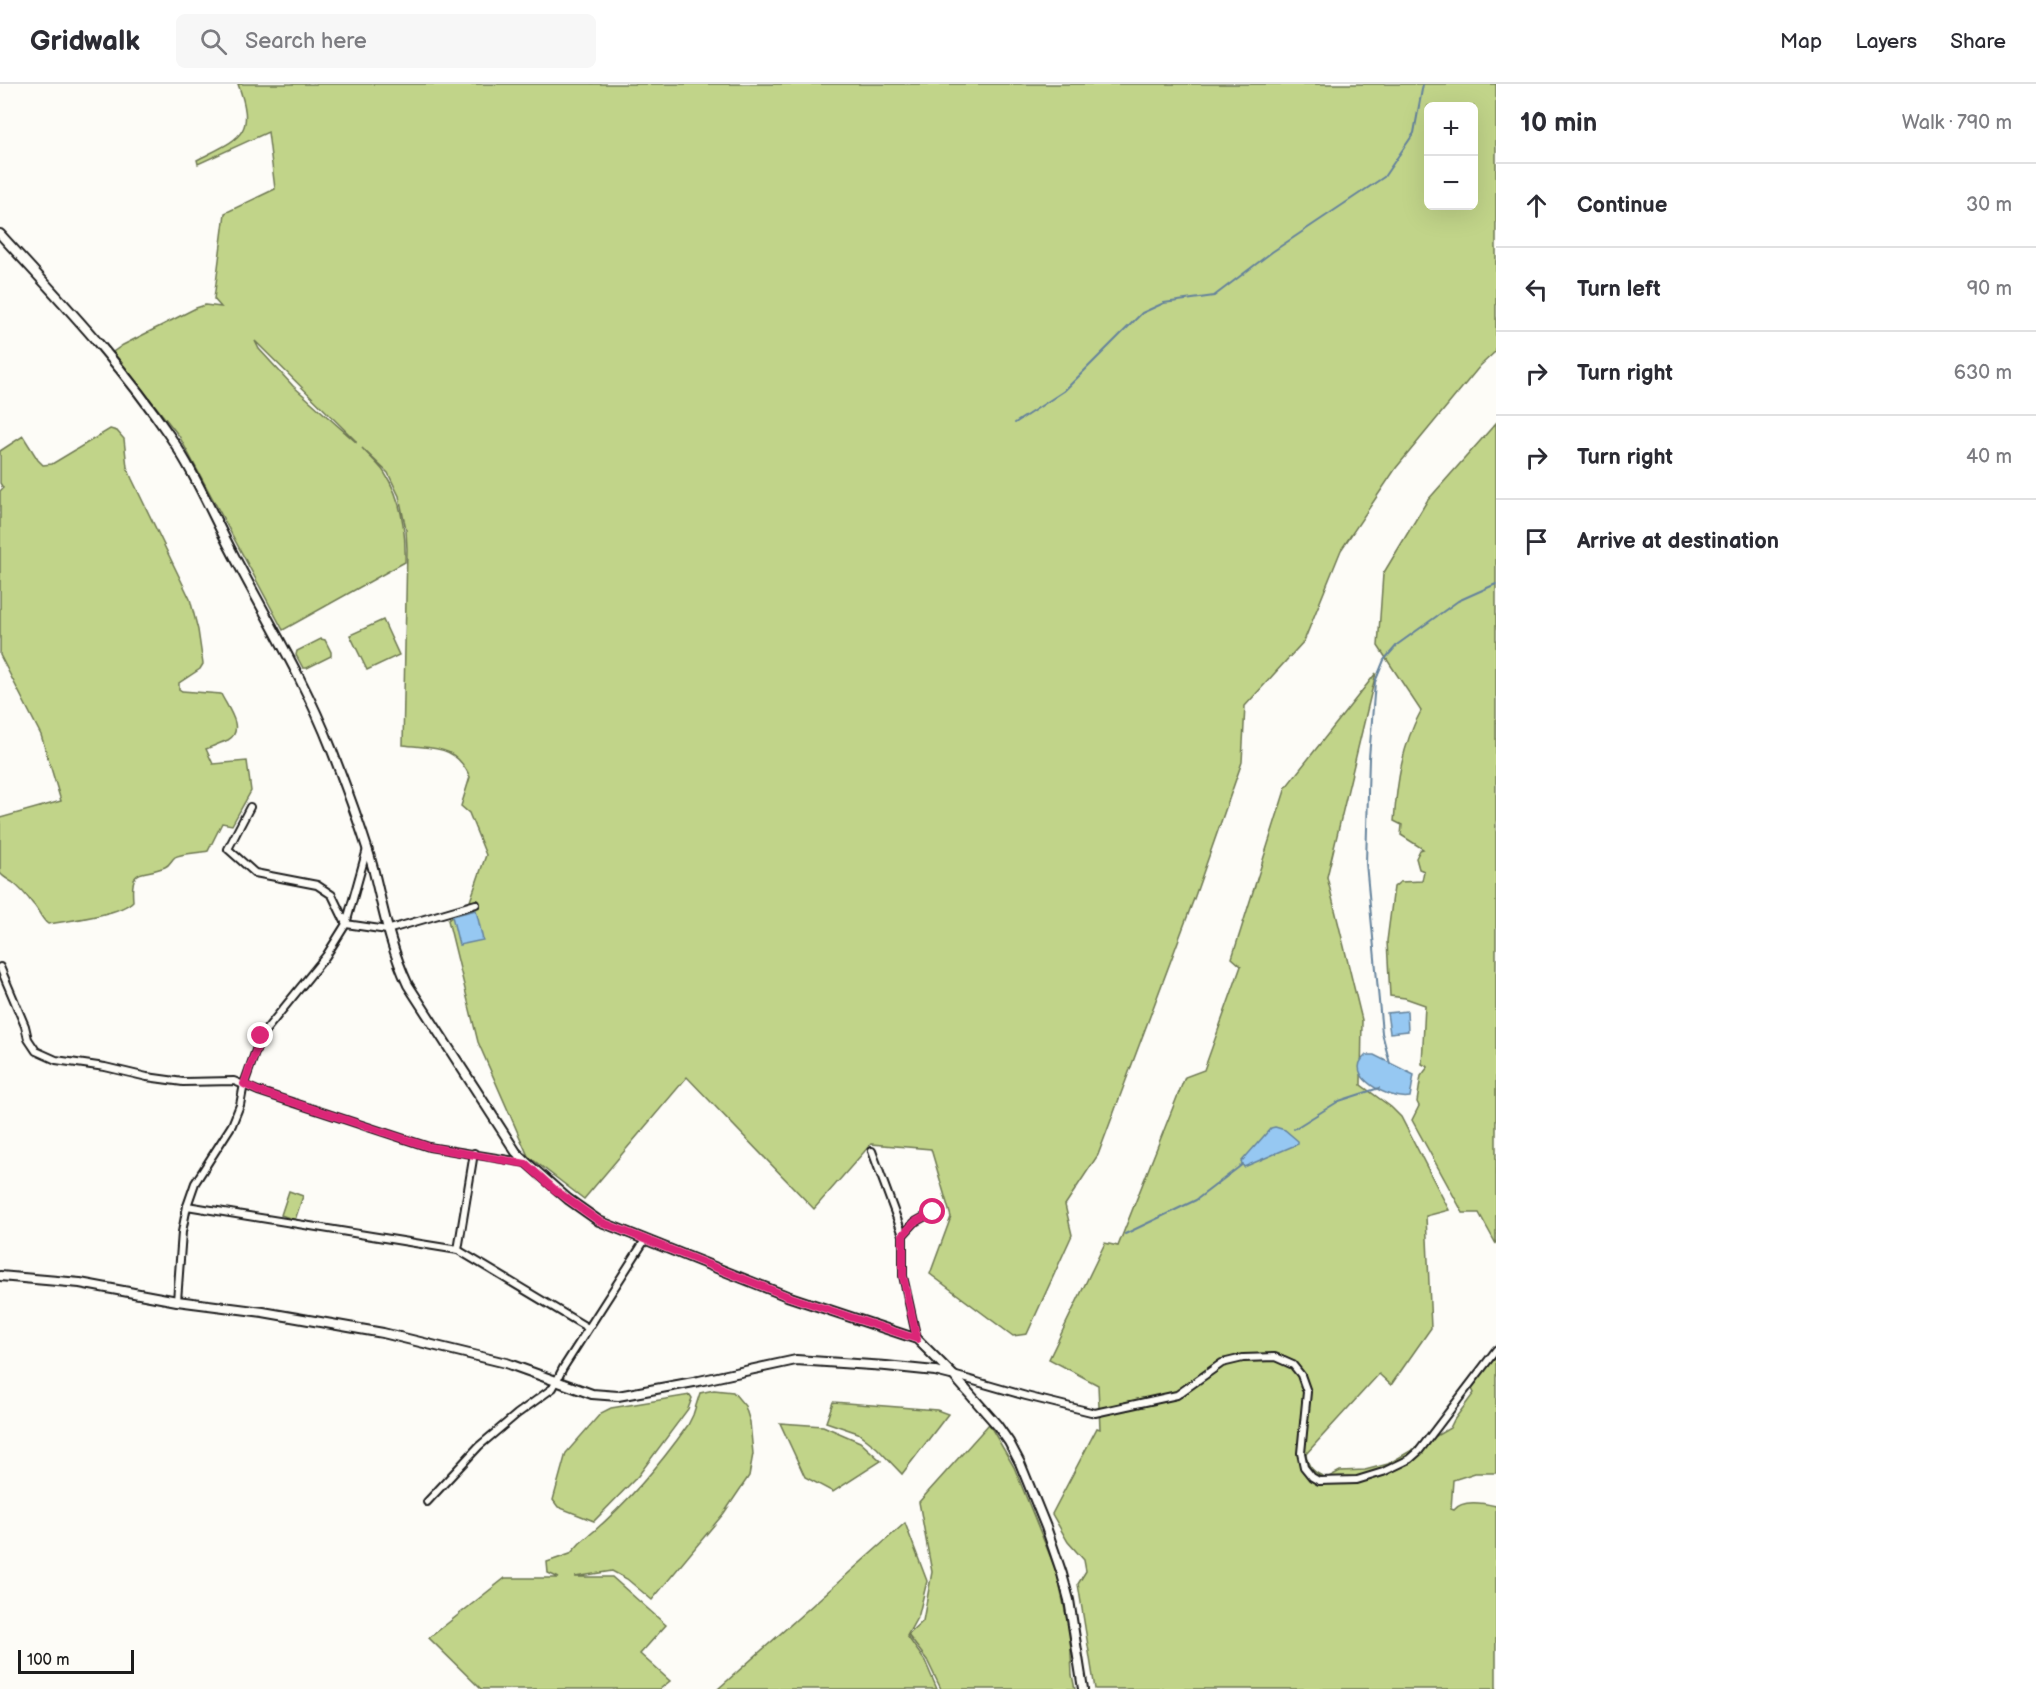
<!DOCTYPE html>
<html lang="en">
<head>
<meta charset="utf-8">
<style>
	:root { --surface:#fff; --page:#f7f7f7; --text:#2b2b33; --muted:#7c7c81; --line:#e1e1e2 }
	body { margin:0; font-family:"Balsamiq Sans",sans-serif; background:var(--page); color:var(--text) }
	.controls { position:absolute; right:18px; top:18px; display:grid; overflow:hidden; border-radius:9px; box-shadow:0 6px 24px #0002 }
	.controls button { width:54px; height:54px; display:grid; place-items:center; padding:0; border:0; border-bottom:2px solid var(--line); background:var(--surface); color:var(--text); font:30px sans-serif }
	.scale { position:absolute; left:18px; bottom:15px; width:116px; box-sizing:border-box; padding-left:6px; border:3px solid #1c1c1c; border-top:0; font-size:16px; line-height:21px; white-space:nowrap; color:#1c1c1c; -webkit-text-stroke:4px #fdfcf7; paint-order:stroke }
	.stop { position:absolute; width:18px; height:18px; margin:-14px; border:4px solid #db2777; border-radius:50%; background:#fff }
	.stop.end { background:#db2777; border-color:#fff; box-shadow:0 2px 6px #0008 }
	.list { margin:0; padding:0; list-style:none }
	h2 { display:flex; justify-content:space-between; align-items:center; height:78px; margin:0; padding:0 24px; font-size:26px }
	h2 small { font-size:20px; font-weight:400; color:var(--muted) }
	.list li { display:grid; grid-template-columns:39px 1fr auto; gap:18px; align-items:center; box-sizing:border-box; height:84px; padding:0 24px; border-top:2px solid var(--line) }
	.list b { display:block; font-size:22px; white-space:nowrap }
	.list em { font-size:20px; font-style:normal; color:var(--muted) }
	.icon { flex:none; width:33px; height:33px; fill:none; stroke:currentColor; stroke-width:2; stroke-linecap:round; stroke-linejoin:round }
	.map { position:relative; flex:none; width:1496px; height:1605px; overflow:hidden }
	header { display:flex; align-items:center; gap:36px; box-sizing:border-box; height:84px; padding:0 30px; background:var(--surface); border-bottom:2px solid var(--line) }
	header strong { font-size:28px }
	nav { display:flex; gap:33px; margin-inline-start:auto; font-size:21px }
	.search { width:420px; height:54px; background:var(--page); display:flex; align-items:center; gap:15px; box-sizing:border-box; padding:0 21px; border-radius:9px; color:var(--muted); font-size:22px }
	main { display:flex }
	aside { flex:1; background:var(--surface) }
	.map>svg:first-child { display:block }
</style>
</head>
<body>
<header>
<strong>Gridwalk</strong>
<div class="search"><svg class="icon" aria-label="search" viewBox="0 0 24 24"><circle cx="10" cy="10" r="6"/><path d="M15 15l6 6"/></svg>Search here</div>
<nav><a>Map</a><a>Layers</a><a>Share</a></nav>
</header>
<main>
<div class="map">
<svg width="1496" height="1605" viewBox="0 0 1496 1605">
	<rect width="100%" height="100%" fill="#fdfcf7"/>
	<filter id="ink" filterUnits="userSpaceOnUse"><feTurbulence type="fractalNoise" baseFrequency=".0167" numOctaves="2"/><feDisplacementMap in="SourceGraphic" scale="12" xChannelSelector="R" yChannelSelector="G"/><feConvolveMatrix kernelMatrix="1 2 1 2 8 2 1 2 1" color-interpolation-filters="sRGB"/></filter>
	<g filter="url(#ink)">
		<!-- green -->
		<g fill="#c1d489" stroke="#6e7852" stroke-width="1.5" fill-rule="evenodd">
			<path d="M238,0H1496V267L1480,282L1396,384L1341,466L1304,557L1245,622L1242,678L1195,812L1098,1071L1065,1121L1072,1151L1027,1250L1013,1252L930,1190L951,1133L931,1065L871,1060L814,1125L687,993L584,1115L528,1072L478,958L448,836L469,820L486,771L469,729L461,722L470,693C455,660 434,665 403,661L407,465L406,446L399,412L388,389L362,364C369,372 378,380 384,388C402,415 406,447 405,478L283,546L179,352L113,268L123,261L196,224L205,221L221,223L214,215L225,129L275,105L268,48L198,80L197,76C239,54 257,52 238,0ZM1428,22H1474V122H1428ZM255,257L356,357V358L293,302L259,265Z"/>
			<path d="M1496,339V1160L1479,1129H1463L1412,1036L1419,1022L1417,1018L1421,992L1428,983L1422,980L1425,921L1405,914L1390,912L1387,857L1394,803L1400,798L1422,797L1424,787L1419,785L1416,774L1420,766L1423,765L1401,751L1402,741L1394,737C1397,699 1402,661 1421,627L1378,562L1383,490L1427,417Z"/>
			<path d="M110,345L117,347L124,355L127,383L132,395L190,515L198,546L203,580L200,585L179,599V605L182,607L221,610C227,623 246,646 228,656C221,659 213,662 206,665L213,680L247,677L251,707L232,741L222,739L208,767C200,769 181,769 175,773C171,776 170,781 165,783C141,793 130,781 133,817C120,831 67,837 48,840C41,835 39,826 33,820C27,812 20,804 12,798C7,795 3,793 0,789V734L61,717L41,651L0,571V407L3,404L0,399V367L23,352L38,376L43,381L52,380Z"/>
			<polygon points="383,536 399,571 367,586 350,551"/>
			<polygon points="321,555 325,556 331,568 331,572 307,584 303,584 296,571 297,567"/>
			<path d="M1376,589L1327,793L1362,936L1361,1001L1391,1023L1401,1033L1449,1126L1426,1132L1431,1244L1391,1301L1379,1290L1306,1370C1308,1384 1314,1389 1327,1394L1340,1387L1365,1386L1388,1380L1450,1344L1454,1336L1474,1309L1471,1303L1496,1272V1389H1475L1453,1396L1451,1425L1454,1426C1462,1415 1484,1419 1496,1422V1605H1095L1078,1500L1086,1487L1084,1476L1068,1458L1052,1430L1097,1344L1100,1345L1098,1301L1049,1275L1105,1159L1118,1162L1185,993L1204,986L1241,882L1232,874L1286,703Z"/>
			<polygon points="289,1107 303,1112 295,1136 281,1131"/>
			<path d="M714,1306L733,1308L745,1322L750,1338L753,1370L749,1392L724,1429L652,1516L627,1495L612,1487L575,1493H612L666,1541L640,1570L670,1597L660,1605H481L429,1554L505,1494H559L548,1489L547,1478L570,1470L580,1459C622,1425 657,1385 688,1341L693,1331L700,1309Z"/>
			<polygon points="690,1311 692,1314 688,1325 638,1392 594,1437 558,1423 553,1416 566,1369 601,1329 611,1324"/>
			<polygon points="833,1318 937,1326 948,1330 902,1390 877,1364 858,1349 826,1338"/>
			<polygon points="780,1339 823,1342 860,1358 881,1377 833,1408 805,1393"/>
			<polygon points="989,1340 1014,1383 1057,1489 1070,1550 1072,1591 1075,1605 941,1605 927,1576 908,1551 923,1537 932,1488 919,1418"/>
			<polygon points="905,1439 927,1497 919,1530 907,1552 925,1577 937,1605 718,1605"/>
		</g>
		<!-- water -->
		<g fill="#96c8f2" stroke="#65839c" stroke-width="1.5">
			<polygon points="476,826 483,856 459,861 452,832"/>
			<polygon points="1407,927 1408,947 1390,949 1387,929"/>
			<path d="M1366,971H1374L1414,991L1410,1013C1391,1017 1341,992 1366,971Z"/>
			<polygon points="1275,1043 1285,1046 1298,1057 1298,1060 1244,1083 1241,1078 1271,1044"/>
		</g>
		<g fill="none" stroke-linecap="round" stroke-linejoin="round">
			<!-- stream -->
			<g stroke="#65839c" stroke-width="2">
				<polyline points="1015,339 1064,307 1142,229 1164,219 1214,212 1272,168 1384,93 1414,49 1423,0"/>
				<polyline points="1390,980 1382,949 1366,779 1369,674 1375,598 1384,576 1398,560 1458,517 1496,500"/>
				<polyline points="1294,1045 1339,1017 1379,1004"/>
				<polyline points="1125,1150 1196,1116 1243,1080"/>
			</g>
			<!-- minor casing -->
			<g stroke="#1c1c1c" stroke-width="10">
				<g id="minor">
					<polyline points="250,723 228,765 255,789 317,801 332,811 346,840 387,846 476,820"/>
					<polyline points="0,883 25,942 28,955 36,967 56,976 105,983 147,993 183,998 234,997 258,1007 429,1063 527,1079"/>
					<polyline points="872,1067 903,1151 903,1192 917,1255"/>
					<polyline points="187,1122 458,1166 588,1244"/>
					<polyline points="903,1151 915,1138 933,1128"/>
					<polyline points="458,1166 474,1069"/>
					<polyline points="177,1217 182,1148 187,1122 195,1099 232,1041 240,1021 244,1000 261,952 326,872 346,840 367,765"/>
					<polyline points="953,1291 1026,1312 1095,1329 1177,1311 1222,1279 1243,1274 1275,1273 1293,1281 1301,1291 1307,1308 1301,1369 1304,1383 1312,1393 1319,1397 1357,1396 1383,1388 1410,1375 1419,1367 1496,1266"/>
					<polyline points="427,1418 479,1362 517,1330 553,1304 563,1284 645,1156"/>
				</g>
			</g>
			<!-- tertiary casing -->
			<g stroke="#1c1c1c" stroke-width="12">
				<g id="tertiary">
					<path d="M0,150C59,215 120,278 169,351C194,387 211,428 231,466C265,532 304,595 331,664C346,703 362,744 373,784C383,824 390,863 408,901L516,1068L527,1079L568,1115L599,1137L659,1161L787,1212L917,1255L953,1291L997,1341L1009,1358L1020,1379L1046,1443L1062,1490L1069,1516L1083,1605"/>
					<polyline points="0,1192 80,1199 177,1217 263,1228 383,1249 506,1279 592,1310 618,1312 699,1297 796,1276 886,1282 935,1287 951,1291"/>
				</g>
			</g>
			<!-- minor -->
			<use href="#minor" stroke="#fdfcf7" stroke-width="6"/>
			<!-- tertiary -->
			<use href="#tertiary" stroke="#fdfcf7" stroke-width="8"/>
		</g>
	</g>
	<g fill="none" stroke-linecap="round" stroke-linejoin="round" filter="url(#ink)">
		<!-- route -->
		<polyline stroke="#db2777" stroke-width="8" points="261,952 244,1000 258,1007 429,1063 526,1080 555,1106 599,1137 787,1212 917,1255 903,1192 903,1151 915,1138 933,1128"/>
	</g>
</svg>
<div class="controls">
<button>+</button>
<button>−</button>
</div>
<div class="scale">100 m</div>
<div class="stop" style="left:933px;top:1128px"></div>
<div class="stop end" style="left:261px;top:952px"></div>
</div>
<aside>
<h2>10 min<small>Walk · 790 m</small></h2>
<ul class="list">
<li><svg class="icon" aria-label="ahead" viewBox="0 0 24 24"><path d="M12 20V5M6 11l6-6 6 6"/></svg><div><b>Continue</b></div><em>30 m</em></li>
<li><svg class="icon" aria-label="left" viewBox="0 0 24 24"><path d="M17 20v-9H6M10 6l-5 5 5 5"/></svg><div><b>Turn left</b></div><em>90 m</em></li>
<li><svg class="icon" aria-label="right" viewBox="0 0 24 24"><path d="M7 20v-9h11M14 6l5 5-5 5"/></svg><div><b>Turn right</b></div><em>630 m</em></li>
<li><svg class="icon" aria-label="right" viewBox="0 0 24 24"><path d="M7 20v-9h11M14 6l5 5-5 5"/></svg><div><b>Turn right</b></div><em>40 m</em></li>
<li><svg class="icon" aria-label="arrive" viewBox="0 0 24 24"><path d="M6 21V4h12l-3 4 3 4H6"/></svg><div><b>Arrive at destination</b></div></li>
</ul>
</aside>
</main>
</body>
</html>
